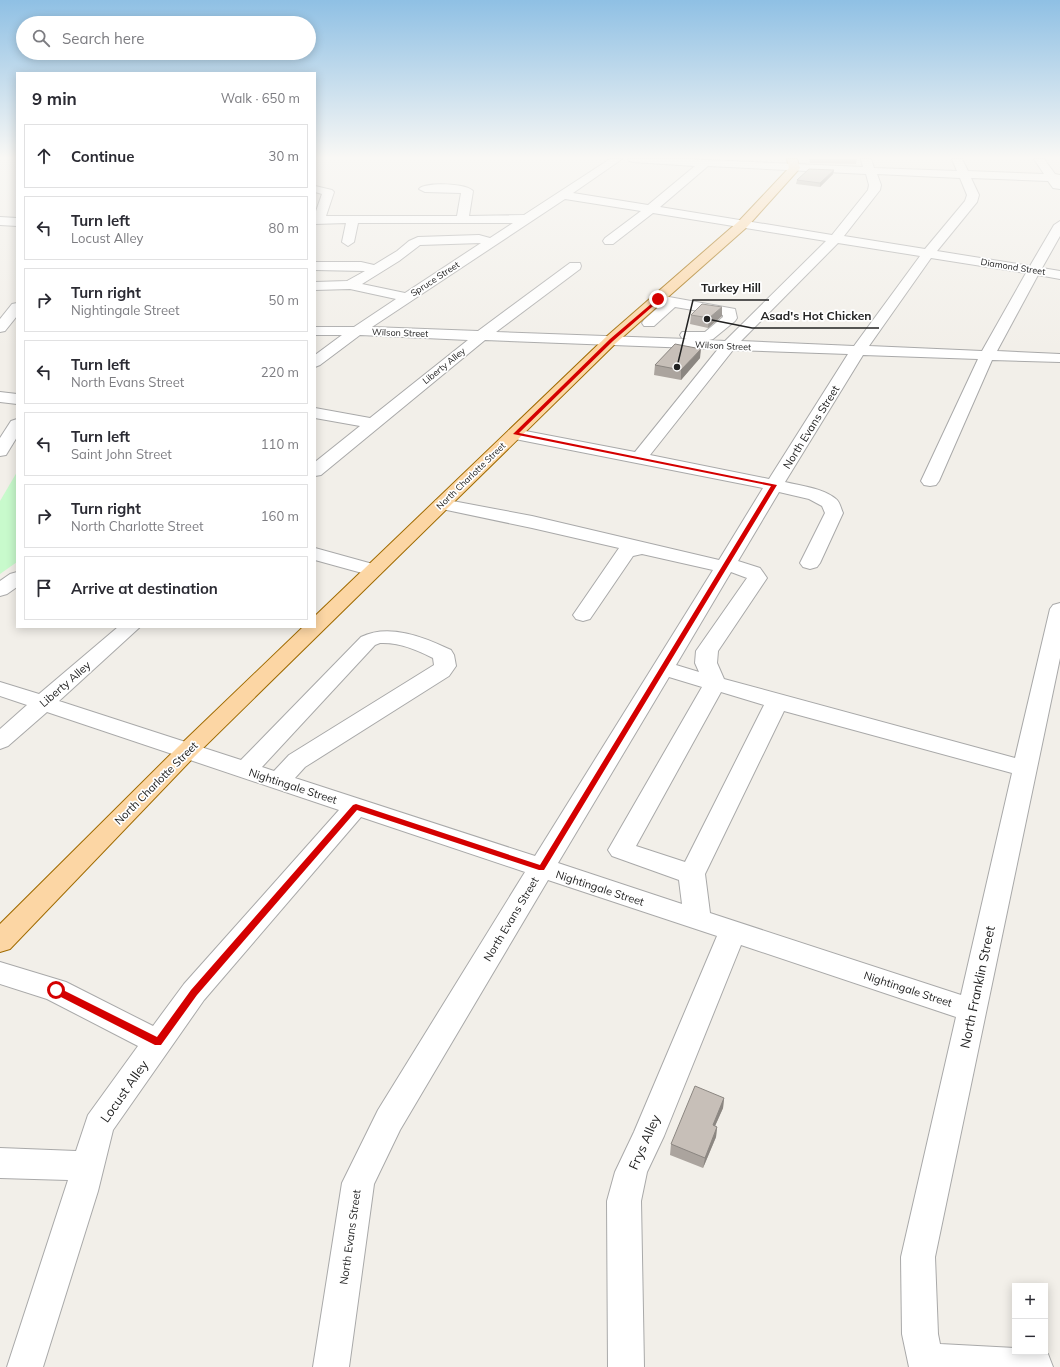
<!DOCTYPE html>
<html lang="en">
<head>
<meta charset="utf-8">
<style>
	:root { --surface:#fff; --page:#f2f2f3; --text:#2b2b33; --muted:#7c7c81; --line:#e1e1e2 }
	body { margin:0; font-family:Mulish,sans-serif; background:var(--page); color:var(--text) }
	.controls { position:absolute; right:12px; bottom:12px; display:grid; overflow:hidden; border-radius:0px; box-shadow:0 2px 10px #0003 }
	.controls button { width:36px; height:36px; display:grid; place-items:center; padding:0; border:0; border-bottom:1px solid var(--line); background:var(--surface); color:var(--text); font:20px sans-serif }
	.stop { position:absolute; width:12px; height:12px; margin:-9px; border:3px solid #d40000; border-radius:50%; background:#fff }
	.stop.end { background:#d40000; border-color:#fff; box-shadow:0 1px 4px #0008 }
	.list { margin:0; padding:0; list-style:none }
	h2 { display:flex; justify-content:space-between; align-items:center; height:52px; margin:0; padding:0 16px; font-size:17px }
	h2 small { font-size:13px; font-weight:400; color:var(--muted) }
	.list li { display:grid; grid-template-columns:26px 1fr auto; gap:12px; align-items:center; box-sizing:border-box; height:64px; margin:0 8px 8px; padding:0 8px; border:1px solid var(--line); border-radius:0px }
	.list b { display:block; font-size:15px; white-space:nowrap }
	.list p { margin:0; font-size:13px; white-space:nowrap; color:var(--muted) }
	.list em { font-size:13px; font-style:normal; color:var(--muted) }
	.icon { flex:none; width:22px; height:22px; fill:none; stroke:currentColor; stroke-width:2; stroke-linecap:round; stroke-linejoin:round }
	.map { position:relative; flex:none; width:1060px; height:1367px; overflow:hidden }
	.search { position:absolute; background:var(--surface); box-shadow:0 2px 10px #0003; left:16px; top:16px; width:300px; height:44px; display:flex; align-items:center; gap:10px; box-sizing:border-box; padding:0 14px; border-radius:22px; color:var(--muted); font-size:15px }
	.panel { position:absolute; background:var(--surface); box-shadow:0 2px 10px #0003; left:16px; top:72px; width:300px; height:556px; border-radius:0px }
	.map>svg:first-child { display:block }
</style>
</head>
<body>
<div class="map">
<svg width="1060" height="1367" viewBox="0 0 1060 1367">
	<rect width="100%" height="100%" fill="#f2efe9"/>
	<!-- park -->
	<polygon fill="#c8facc" points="17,472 17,562 0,574 0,501"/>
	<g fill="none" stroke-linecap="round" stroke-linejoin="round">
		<!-- minor casing -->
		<g stroke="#a9a9a9" stroke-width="2">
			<g id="minor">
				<path d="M610,159H622L573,193L648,205L695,166L633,162L629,161L628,159H683L863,167L861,159H871L874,168L957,171L952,159H962L968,171L1044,174L1034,159H1044L1055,174L1060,175V189L1053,188L1048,181L971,178L979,195L977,202L937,251L1030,266L1054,225L1060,221V236L1042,268L1060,271V279L1038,275L997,351L1060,354V362L992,360L939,481L936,485L930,486L924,485L921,481L978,359L863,355L785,482C801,486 823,488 836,499C840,502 841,509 843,513L820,563L817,567L810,569L803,567L800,563L825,513L822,506L809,499L779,492L738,561L760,568L767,578L718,651L717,663L724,679L1015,758L1050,609L1053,605L1060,603V658L935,1257L938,1334L940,1344L1015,1348V1352H1043L1048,1354L1053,1367H909L902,1334L901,1257L956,1017L741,945L664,1136L647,1172L641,1201L644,1367H608L607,1201L615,1172L634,1132L717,936L548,880L400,1130L374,1184L349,1367H313L342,1183L378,1110L525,872L361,817L204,1000L113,1130L98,1191L43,1367H7L68,1180L0,1178V1148L76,1151L88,1115L138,1046L47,999L0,984V962L66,982L153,1026L184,984L339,810L47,712L8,746L0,749V729L27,705L0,696V682L39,694L118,627H140L59,701L241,760L361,637C389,623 424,637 451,650L454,655L456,666L449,676L305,767L295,778L535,856L713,570L642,554L633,556L590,619L583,621L576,619L573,615L619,548L532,528L442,509L436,508L433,504L436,500L442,499L532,516L719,560L763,488L515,439L509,438L507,434L509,430L515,429L635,452L718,349L485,340L321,475L315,476V462L360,426L315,418V408L370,418L468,340L360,335L320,365L315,367V355L342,335H315V327H354L396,299L350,289L315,290V282L347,281L365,271L315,270V262H361L374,265L397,251L409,241L418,237L479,235L490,238L513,223H358L354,242L348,246L342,242L346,223L315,224V214L322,194L315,192V186L332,190L334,192L326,216H457L461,193L425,192L419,189C425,182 466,183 473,191L469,216L524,215ZM708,166L866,174L869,185L868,190L832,235L660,207ZM877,174L960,178L967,195L965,201L925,249L844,236L880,190L881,185ZM565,199L641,211L605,238L603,241L605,244H613L653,213L826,241L725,341L709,340L713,339L735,321L737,318L735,309L658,295L653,296L651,299L653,302L662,304L644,320L642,323L644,326H654L675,307L723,315V317L705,332H682L680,335L682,338L687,339L496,332L580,269L581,266L580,263H570L478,331L372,327ZM481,243L405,293L362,284L399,261L420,245ZM838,243L920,256L854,346L741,341ZM931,258L1026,273L982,351L869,346ZM733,350L848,354L769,479L650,455ZM731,572L747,578L696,651L695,663L699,672L676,665ZM380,643C399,642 417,650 433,658L434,665L289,755L274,771L262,767L375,645ZM669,677L702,687L608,850L612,856L679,880L682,904L558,863ZM721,692L764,705L685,862L636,846ZM784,711L1012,773L961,995L710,913L705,874Z"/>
				<polygon points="0,217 17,218 17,226 0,225"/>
				<polygon points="17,303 17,316 5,331 0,332 0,319 12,304"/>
				<polygon points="0,392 17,394 17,404 0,402"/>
				<polygon points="17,419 17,437 6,455 0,456 0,438 11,421"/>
				<polygon points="315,548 380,566 383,570 380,574 373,576 315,560"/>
				<polygon points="17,572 17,587 7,594 0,596 0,581 10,574"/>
			</g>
		</g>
		<!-- major casing -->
		<g stroke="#a06b00" stroke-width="2">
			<polygon id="major" points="787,159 797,159 800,168 747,227 616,343 195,756 10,949 0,952 0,924 179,746 303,627 315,627 315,616 606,337 739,221 789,168"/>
		</g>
		<!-- minor -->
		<use href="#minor" fill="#fff" fill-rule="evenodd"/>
		<!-- major -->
		<use href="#major" fill="#fcd6a4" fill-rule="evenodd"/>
	</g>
	<!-- wall -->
	<g fill="#aba49e">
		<polygon points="809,159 857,159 856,164 810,163"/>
		<polygon points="834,170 833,174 820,187 796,184 797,180"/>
		<polygon points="722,307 722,316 708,328 690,324 691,315"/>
		<polygon points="700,358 681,380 654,375 655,365"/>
		<polygon points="724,1098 723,1108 715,1126 717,1127 716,1137 703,1168 670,1155 671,1144"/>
	</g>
	<!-- shaded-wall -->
	<g fill="#8b8681">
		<polygon points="834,170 833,174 820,187 820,183"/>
		<polygon points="722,307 722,316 708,328 709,318"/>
		<polygon points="701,349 700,358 681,380 681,370"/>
		<polygon points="724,1098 723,1108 711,1135 713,1125"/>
		<polygon points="717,1127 716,1137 703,1168 705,1158"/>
	</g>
	<!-- building -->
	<g fill="#c7bfb8" stroke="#8b8681">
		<polygon points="809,169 834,170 820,183 797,180"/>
		<polygon points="702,304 722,307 709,318 691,315"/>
		<polygon points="675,344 701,349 681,370 655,365"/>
		<polygon points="695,1086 724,1098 713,1125 717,1127 705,1158 671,1144"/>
	</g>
	<!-- sky -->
	<linearGradient id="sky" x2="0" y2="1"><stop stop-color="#8fc0e4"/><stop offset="0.45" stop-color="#f9f8f5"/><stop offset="1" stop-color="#f9f8f5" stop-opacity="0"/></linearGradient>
	<rect width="1060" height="350" fill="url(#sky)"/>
	<!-- route -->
	<polygon fill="#d40000" points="658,298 660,300 613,341 519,433 777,485 544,870 539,870 357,810 197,995 161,1045 155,1045 53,993 53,988 59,988 157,1037 191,990 353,805 356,804 540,865 771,486 513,434 610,339"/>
	<g text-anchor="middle" stroke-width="3.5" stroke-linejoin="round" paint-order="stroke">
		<!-- far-street labels -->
		<g font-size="9" fill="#222" stroke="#fff">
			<text transform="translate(1013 267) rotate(9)" y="3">Diamond Street</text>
			<text transform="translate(435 279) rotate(-33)" y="3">Spruce Street</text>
			<text transform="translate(400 333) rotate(2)" y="3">Wilson Street</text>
			<text transform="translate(723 346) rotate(3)" y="3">Wilson Street</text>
			<text transform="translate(444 366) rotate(-39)" y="3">Liberty Alley</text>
			<text transform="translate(471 476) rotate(-44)" y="3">North Charlotte Street</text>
		</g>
		<!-- street labels -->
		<g font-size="11" fill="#222" stroke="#fff">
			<text transform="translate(811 427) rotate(-58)" y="4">North Evans Street</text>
			<text transform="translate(65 684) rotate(-41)" y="4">Liberty Alley</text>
			<text transform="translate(156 783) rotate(-45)" y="4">North Charlotte Street</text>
			<text transform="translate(293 786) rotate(18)" y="4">Nightingale Street</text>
			<text transform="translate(600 888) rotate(18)" y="4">Nightingale Street</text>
			<text transform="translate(511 919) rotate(-59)" y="4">North Evans Street</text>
			<text transform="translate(908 989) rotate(18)" y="4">Nightingale Street</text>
			<text transform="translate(350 1237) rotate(-82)" y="4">North Evans Street</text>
		</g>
		<!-- near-street labels -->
		<g font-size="13" fill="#222" stroke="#fff">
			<text transform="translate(977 987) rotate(-78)" y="5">North Franklin Street</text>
			<text transform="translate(124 1091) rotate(-55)" y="5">Locust Alley</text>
			<text transform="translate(644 1142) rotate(-66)" y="5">Frys Alley</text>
		</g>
	</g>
	<!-- callouts -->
	<path fill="none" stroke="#222" stroke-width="1.5" d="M677 367L693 300H769M707 319L752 328H879"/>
	<g fill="#222" stroke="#fff" stroke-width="1.5">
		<circle cx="677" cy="367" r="4"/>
		<circle cx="707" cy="319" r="4"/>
	</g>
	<g font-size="12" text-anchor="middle" font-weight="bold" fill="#222" stroke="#fff" stroke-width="3.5" stroke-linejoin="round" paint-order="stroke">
		<text x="731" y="292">Turkey Hill</text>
		<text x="816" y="320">Asad's Hot Chicken</text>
	</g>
</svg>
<div class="controls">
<button>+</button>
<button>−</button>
</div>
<div class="stop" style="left:56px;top:990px"></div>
<div class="stop end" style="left:658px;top:299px"></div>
<div class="search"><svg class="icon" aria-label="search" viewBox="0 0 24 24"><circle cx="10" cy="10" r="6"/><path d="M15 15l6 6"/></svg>Search here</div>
<section class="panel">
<h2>9 min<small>Walk · 650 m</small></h2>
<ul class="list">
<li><svg class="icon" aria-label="ahead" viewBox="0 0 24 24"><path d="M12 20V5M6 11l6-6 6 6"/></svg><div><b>Continue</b></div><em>30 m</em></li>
<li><svg class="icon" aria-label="left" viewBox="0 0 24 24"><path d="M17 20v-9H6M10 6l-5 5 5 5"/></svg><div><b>Turn left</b><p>Locust Alley</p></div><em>80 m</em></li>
<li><svg class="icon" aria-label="right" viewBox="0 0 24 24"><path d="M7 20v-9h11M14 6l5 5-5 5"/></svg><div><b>Turn right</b><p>Nightingale Street</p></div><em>50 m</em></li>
<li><svg class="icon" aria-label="left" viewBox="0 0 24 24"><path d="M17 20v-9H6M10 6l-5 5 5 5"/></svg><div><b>Turn left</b><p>North Evans Street</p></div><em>220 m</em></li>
<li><svg class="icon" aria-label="left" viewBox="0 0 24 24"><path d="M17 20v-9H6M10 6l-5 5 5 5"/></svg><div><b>Turn left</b><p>Saint John Street</p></div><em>110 m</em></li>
<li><svg class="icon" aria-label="right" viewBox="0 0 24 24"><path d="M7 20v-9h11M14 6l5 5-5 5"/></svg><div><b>Turn right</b><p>North Charlotte Street</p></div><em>160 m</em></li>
<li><svg class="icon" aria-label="arrive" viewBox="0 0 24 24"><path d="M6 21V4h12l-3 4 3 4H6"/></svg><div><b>Arrive at destination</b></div></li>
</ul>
</section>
</div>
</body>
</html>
